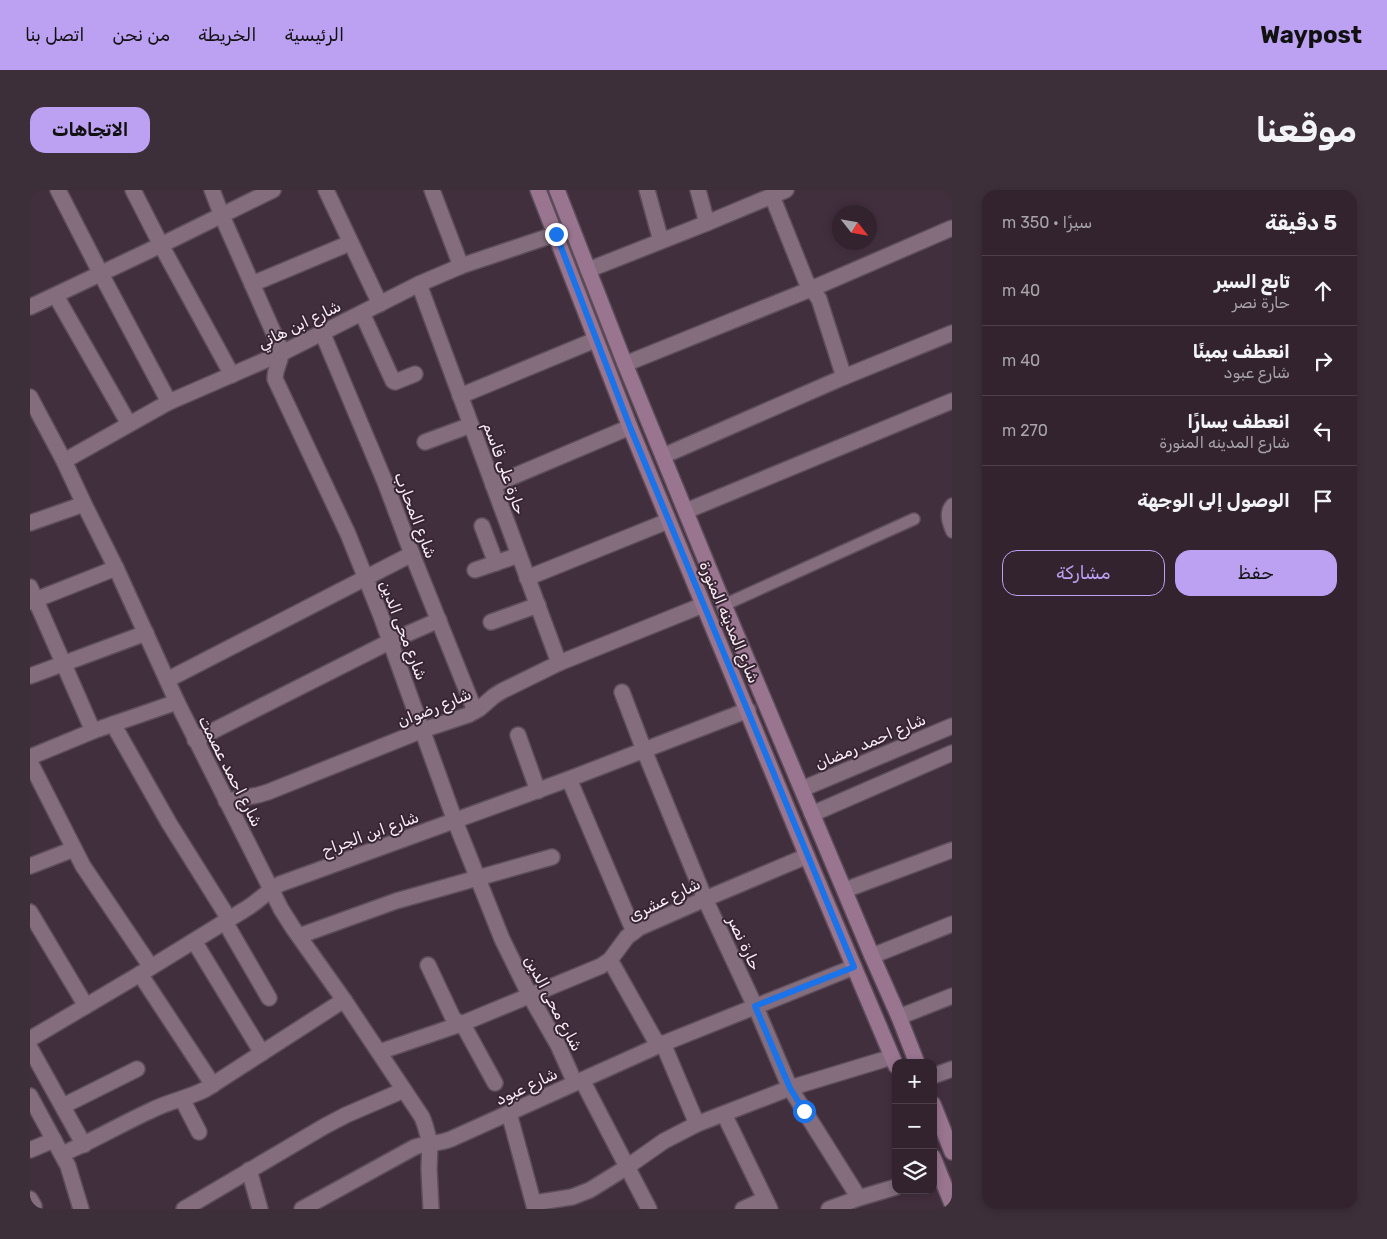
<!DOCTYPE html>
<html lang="ar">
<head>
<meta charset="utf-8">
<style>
	:root { --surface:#32232e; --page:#3d2f3a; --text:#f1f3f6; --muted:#a8a4aa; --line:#4d404a; --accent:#bca0f2 }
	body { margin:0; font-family:Rubik,"Noto Naskh Arabic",sans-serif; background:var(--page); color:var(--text); direction:rtl }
	.controls { position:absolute; right:15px; bottom:15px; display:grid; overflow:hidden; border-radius:10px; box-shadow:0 2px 8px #0003 }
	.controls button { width:45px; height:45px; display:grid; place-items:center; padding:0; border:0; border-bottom:1px solid var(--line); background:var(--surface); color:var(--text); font:25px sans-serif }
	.compass { position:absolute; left:802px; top:15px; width:45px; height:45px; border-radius:50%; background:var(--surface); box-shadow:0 2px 8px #0003; rotate:121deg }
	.stop { position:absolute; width:15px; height:15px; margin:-11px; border:4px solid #1a73e8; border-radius:50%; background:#fff }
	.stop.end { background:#1a73e8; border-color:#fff; box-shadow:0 1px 5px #0008 }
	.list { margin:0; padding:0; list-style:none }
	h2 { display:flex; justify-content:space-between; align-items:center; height:65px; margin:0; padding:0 20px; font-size:21px }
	h2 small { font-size:16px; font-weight:400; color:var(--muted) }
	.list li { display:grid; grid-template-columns:32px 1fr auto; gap:15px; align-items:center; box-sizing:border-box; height:70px; padding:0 20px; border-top:1px solid var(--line) }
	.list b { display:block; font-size:19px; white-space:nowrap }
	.list p { margin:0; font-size:16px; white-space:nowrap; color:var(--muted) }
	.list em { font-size:16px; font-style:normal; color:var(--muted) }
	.actions { display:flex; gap:10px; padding:15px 20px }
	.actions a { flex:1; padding:11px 0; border:1px solid var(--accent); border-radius:15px; text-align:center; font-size:18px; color:var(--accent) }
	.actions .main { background:var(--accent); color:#111 }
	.icon { flex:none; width:28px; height:28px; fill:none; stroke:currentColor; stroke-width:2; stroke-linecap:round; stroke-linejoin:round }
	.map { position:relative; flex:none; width:922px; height:1019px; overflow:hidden; direction:ltr; border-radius:15px }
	header { display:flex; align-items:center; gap:30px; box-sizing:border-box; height:70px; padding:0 25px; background:var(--accent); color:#111 }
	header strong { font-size:24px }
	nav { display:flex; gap:28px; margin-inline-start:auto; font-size:18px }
	.intro { display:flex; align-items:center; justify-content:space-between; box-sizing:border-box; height:120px; padding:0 30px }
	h1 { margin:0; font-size:35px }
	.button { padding:12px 22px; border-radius:15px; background:var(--accent); color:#111; font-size:18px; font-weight:700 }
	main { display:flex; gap:30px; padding:0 30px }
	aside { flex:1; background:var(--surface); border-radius:15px; box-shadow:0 2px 8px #0003 }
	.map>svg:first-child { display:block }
</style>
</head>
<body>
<header>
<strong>Waypost</strong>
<nav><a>الرئيسية</a><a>الخريطة</a><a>من نحن</a><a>اتصل بنا</a></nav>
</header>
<div class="intro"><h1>موقعنا</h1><a class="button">الاتجاهات</a></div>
<main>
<aside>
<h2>5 دقيقة<small>سيرًا · 350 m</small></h2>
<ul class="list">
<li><svg class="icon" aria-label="ahead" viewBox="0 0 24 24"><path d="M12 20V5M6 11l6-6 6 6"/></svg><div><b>تابع السير</b><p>حارة نصر</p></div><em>40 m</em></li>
<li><svg class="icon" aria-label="right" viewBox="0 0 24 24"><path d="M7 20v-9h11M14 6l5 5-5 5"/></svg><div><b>انعطف يمينًا</b><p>شارع عبود</p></div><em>40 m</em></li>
<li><svg class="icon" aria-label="left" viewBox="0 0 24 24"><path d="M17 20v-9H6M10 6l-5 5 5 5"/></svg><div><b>انعطف يسارًا</b><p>شارع المدينه المنورة</p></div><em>270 m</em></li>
<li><svg class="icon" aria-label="arrive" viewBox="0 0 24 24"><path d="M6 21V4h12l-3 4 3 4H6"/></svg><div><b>الوصول إلى الوجهة</b></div></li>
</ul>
<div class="actions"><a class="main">حفظ</a><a>مشاركة</a></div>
</aside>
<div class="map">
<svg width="922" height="1019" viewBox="0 0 922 1019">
	<rect width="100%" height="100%" fill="#422f3e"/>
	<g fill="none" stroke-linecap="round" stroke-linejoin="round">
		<!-- service casing -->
		<g stroke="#5e4e5b" stroke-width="14">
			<g id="service">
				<path d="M922,314C914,322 918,333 922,342"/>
				<polyline points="694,415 884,329"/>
			</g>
		</g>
		<!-- minor casing -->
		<g stroke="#5e4e5b" stroke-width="18">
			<g id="minor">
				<polyline points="28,0 71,84 139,212"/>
				<polyline points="103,0 131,55 202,185"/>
				<path d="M182,0L192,26L249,155C254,172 245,174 245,189L318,344L351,426L425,631L472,749L500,806L528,855L545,893"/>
				<polyline points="296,0 350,114"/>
				<polyline points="402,0 431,76"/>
				<polyline points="617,0 631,51"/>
				<polyline points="668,0 677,33"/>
				<polyline points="742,6 776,91 789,109 814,187"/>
				<polyline points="558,80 677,33 756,0"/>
				<polyline points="222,94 320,53"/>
				<polyline points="389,94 529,473"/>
				<polyline points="26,106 99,234"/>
				<polyline points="0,117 131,55 243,0"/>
				<polyline points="332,123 363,191 365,192 385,184"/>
				<polyline points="292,142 355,292 382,364 445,521"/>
				<polyline points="595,174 781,99 922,38"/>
				<polyline points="430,206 565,150"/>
				<polyline points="0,207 34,271 54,314 86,378 147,512 251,719 263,738 314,810 392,927 395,935 400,953 399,979 401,1019"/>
				<polyline points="395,252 441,235"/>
				<polyline points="633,266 814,187 922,143"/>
				<polyline points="34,271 139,212 252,163 389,94 431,76 526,44"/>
				<polyline points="463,295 600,237"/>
				<polyline points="656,321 922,211"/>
				<polyline points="0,333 54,314"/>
				<polyline points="452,336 466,373"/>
				<polyline points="445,380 489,365"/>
				<polyline points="497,388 638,331"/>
				<polyline points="0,397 63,541"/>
				<polyline points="0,412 86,378"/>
				<polyline points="461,432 508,415"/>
				<polyline points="0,486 116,443"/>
				<polyline points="137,490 382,364"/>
				<polyline points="592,502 614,560 675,709 730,827 760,898 829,1008"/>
				<polyline points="83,534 139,633 199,729"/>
				<polyline points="488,545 508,601"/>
				<polyline points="165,550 361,451 409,430"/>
				<polyline points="0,567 63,541 147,512"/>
				<polyline points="0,572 53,676 121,777"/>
				<polyline points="539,589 604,742"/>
				<polyline points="196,611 228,605 238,602 393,540 438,525 449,519 464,506 472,501 529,473 673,415"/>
				<polyline points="0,676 44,659"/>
				<polyline points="815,700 922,660"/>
				<polyline points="0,722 56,816"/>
				<polyline points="195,732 239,808"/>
				<polyline points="269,746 366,711 522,667"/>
				<polyline points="164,751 232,863"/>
				<polyline points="842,766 922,734"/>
				<polyline points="580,770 625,850 634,856 667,934"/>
				<polyline points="398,775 423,828 433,836 436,840 465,893"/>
				<polyline points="110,784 183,895"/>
				<polyline points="869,827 922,806"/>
				<polyline points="0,858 54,955"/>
				<polyline points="349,862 431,834 571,776 580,770 597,747 609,738 675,709 777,666"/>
				<polyline points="903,886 922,879"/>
				<polyline points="552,890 619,1019"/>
				<polyline points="0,906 38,976 51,1019"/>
				<polyline points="152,909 169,942"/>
				<polyline points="33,916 107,879"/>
				<polyline points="479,923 505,1019"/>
				<polyline points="694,924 740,1019"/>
				<polyline points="0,960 24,950"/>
				<path d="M32,964C63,951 91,934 122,920C140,911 159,908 176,899L314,810"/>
				<polyline points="219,980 230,1019"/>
				<polyline points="0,1009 4,1016 4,1019"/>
				<polyline points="504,1013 542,1007 560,1000 597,977 634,951 667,934 760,898 862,867"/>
				<polyline points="154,1019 295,936 316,925 374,900"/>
				<path d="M272,1019L385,957C397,953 409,954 421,949L632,854L824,777"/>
				<polyline points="713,1019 735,1009"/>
				<polyline points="799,1019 829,1008 866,997"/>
			</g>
		</g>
		<!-- tertiary casing -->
		<g stroke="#5e4e5b" stroke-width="18">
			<g id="tertiary">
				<polyline points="772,599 922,536"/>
				<polyline points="782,624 922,563"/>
				<path d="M0,849L110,784L214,720C227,713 237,701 250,694L539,589L718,520"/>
			</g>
		</g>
		<!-- secondary casing -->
		<g stroke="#5e4e5b" stroke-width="18">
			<g id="secondary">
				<polyline points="508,0 600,237 777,666 866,876"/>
				<polyline points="527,0 595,174 694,415 842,766 869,827 887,873"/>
				<polyline points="903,914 922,962"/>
				<polyline points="903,967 922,1014"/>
			</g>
		</g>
		<!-- service -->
		<use href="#service" stroke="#846e7e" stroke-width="11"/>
		<!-- minor -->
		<use href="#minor" stroke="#846e7e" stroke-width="15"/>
		<!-- tertiary -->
		<use href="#tertiary" stroke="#846e7e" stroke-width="15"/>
		<!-- secondary -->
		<use href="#secondary" stroke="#997590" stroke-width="15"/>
	</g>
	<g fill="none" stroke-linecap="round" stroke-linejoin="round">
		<!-- route -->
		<polyline stroke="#1a73e8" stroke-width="6" points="526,44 600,237 824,777 725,816 760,898 774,921"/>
	</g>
	<g text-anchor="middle" stroke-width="4" stroke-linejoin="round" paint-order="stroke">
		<!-- street labels -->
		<g font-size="16" fill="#f8ecf5" stroke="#382533">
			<text transform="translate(269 134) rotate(-26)" y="6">شارع ابن هاني</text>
			<text transform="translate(475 278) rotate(70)" y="6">حارة على قاسم</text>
			<text transform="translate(386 325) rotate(69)" y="6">شارع المحارب</text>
			<text transform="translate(700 432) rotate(67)" y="6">شارع المدينه المنورة</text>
			<text transform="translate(374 440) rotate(69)" y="6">شارع محى الدين</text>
			<text transform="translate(404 517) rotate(-22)" y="6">شارع رضوان</text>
			<text transform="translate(840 551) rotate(-23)" y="6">شارع احمد رمضان</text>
			<text transform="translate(201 581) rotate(63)" y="6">شارع احمد عصمت</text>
			<text transform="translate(340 643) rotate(-20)" y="6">شارع ابن الجراح</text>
			<text transform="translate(634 709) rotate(-26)" y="6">شارع عشرى</text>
			<text transform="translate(715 753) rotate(65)" y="6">حارة نصر</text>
			<text transform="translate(524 813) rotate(62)" y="6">شارع محى الدين</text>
			<text transform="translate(496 896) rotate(-25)" y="6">شارع عبود</text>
		</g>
	</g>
</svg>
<div class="controls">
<button>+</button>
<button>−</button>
<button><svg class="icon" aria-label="layers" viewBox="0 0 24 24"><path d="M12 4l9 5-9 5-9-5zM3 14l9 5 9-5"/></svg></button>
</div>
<svg class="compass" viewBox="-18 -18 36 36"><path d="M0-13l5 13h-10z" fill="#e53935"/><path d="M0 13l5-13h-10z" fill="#a8a4aa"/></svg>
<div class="stop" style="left:774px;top:921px"></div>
<div class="stop end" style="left:526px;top:44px"></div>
</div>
</main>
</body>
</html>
